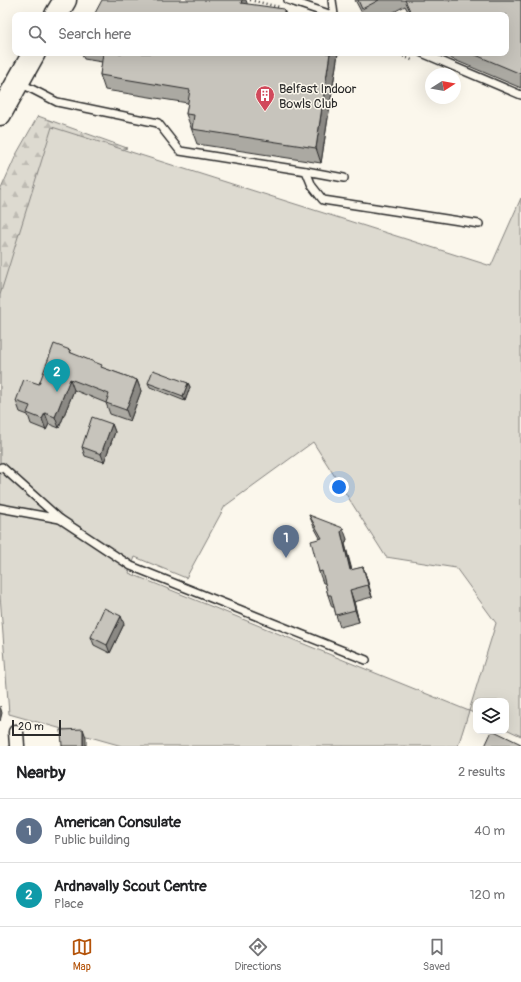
<!DOCTYPE html>
<html lang="en">
<head>
<meta charset="utf-8">
<style>
	:root { --surface:#fff; --page:#f2f2f2; --text:#202124; --muted:#757577; --line:#e0e0e0; --accent:#b45309 }
	body { margin:0; font-family:Pangolin,sans-serif; background:var(--page); color:var(--text) }
	.controls { position:absolute; right:12px; bottom:12px; display:grid; overflow:hidden; border-radius:8px; box-shadow:0 4px 16px #0002 }
	.controls button { width:36px; height:36px; display:grid; place-items:center; padding:0; border:0; border-bottom:1px solid var(--line); background:var(--surface); color:var(--text); font:20px sans-serif }
	.compass { position:absolute; left:425px; top:68px; width:36px; height:36px; border-radius:50%; background:var(--surface); box-shadow:0 4px 16px #0002; rotate:79deg }
	.scale { position:absolute; left:12px; bottom:10px; width:49px; box-sizing:border-box; padding-left:4px; border:2px solid #2b2b2b; border-top:0; font-size:11px; line-height:14px; white-space:nowrap; color:#2b2b2b; -webkit-text-stroke:3px #fbf7ec; paint-order:stroke }
	.you { position:absolute; left:339px; top:487px; width:14px; height:14px; margin:-10px; border:3px solid #fff; border-radius:50%; background:#1a73e8; box-shadow:0 0 0 6px #1a73e833 }
	.badge { display:grid; place-items:center; width:26px; height:26px; border-radius:50%; background:var(--accent); color:#fff; font-size:13px; font-weight:700 }
	.pin { position:absolute; translate:-50% -33px; filter:drop-shadow(0 1px 2px #0008) }
	.pin::after { content:''; position:absolute; top:21px; width:14px; height:12px; background:inherit; clip-path:polygon(0 0,100% 0,50% 100%) }
	.list { margin:0; padding:0; list-style:none }
	h2 { display:flex; justify-content:space-between; align-items:center; height:52px; margin:0; padding:0 16px; font-size:17px }
	h2 small { font-size:13px; font-weight:400; color:var(--muted) }
	.list li { display:grid; grid-template-columns:26px 1fr auto; gap:12px; align-items:center; box-sizing:border-box; height:64px; padding:0 16px; border-top:1px solid var(--line) }
	.list b { display:block; font-size:15px; white-space:nowrap }
	.list p { margin:0; font-size:13px; white-space:nowrap; color:var(--muted) }
	.list em { font-size:13px; font-style:normal; color:var(--muted) }
	.icon { flex:none; width:22px; height:22px; fill:none; stroke:currentColor; stroke-width:2; stroke-linecap:round; stroke-linejoin:round }
	.map { position:relative; flex:none; width:521px; height:746px; overflow:hidden }
	.search { position:absolute; background:var(--surface); box-shadow:0 4px 16px #0002; left:12px; right:12px; top:12px; height:44px; display:flex; align-items:center; gap:10px; box-sizing:border-box; padding:0 14px; border-radius:8px; color:var(--muted); font-size:15px }
	.sheet { height:180px; background:var(--surface) }
	nav { display:flex; justify-content:space-around; align-items:center; box-sizing:border-box; height:56px; border-top:1px solid var(--line); background:var(--surface); font-size:11px; color:var(--muted) }
	nav a { display:grid; justify-items:center; gap:2px }
	nav .on { color:var(--accent) }
	.map>svg:first-child { display:block }
</style>
</head>
<body>
<div class="map">
<svg width="521" height="746" viewBox="0 0 521 746">
	<defs>
		<pattern id="forest-firs" width="22" height="20" patternUnits="userSpaceOnUse"><rect width="22" height="20" fill="#dddad0"/><path d="M5 1l3.5 6h-7zM16 11l3.5 6h-7z" fill="#bebbb3"/></pattern>
	</defs>
	<rect width="100%" height="100%" fill="#fbf7ec"/>
	<filter id="ink" filterUnits="userSpaceOnUse"><feTurbulence type="fractalNoise" baseFrequency=".025" numOctaves="2"/><feDisplacementMap in="SourceGraphic" scale="8" xChannelSelector="R" yChannelSelector="G"/><feConvolveMatrix kernelMatrix="1 2 1 2 8 2 1 2 1" color-interpolation-filters="sRGB"/></filter>
	<g filter="url(#ink)">
		<!-- forest -->
		<polygon fill="url(#forest-firs)" stroke="#84827e" points="38,116 127,148 72,165 0,499 0,191 17,153"/>
		<!-- park -->
		<path fill="#dddad0" stroke="#84827e" fill-rule="evenodd" d="M52,127L491,266L521,198V736L506,729V701H476V714L469,711L458,746H122L9,714L0,595V295ZM313,442L386,557L456,568L496,623L469,711L129,573L135,557L186,578L225,506Z"/>
		<g fill="none" stroke-linecap="round" stroke-linejoin="round">
			<!-- lane casing -->
			<g stroke="#2b2b2b" stroke-width="10">
				<g id="lane">
					<polyline points="288,0 332,15"/>
					<polyline points="332,0 334,15"/>
					<polyline points="422,53 521,95"/>
					<polyline points="20,83 57,102 158,123 180,151 306,171 312,186 323,200 479,224"/>
					<polyline points="306,171 344,178"/>
					<polyline points="0,468 2,467 60,519 0,508"/>
					<polyline points="60,519 131,566 366,660"/>
				</g>
			</g>
			<!-- street casing -->
			<g stroke="#2b2b2b" stroke-width="17">
				<polyline id="street" points="16,732 17,746"/>
			</g>
			<!-- highway casing -->
			<g stroke="#2b2b2b" stroke-width="25">
				<g id="highway">
					<polyline points="56,15 65,0"/>
					<polyline points="0,114 34,53"/>
				</g>
			</g>
			<!-- path -->
			<g stroke="#2b2b2b" stroke-width="2.5" stroke-dasharray="1 3" stroke-linecap="butt">
				<polyline points="250,0 279,7"/>
				<polyline points="396,53 414,61"/>
			</g>
			<!-- lane -->
			<use href="#lane" stroke="#fbf7ec" stroke-width="7"/>
			<!-- street -->
			<use href="#street" stroke="#fbf7ec" stroke-width="14"/>
			<!-- highway -->
			<use href="#highway" stroke="#fbf7ec" stroke-width="22"/>
		</g>
		<!-- wall -->
		<g fill="#aba9a2" stroke="#2b2b2b">
			<polygon points="355,0 521,0 521,88 438,53 506,53 506,15 410,15 405,6 388,15 363,15"/>
			<polygon points="81,53 338,53 321,163 197,144 186,114 188,103 105,90 100,75 102,62 84,59"/>
			<polygon points="70,350 71,353 103,368 137,380 141,391 130,421 110,414 106,403 74,390 59,428 49,424 46,430 31,424 28,415 20,412 16,401 39,384"/>
			<polygon points="148,383 188,383 190,387 185,401 150,387"/>
			<polygon points="112,424 115,432 104,462 85,456 82,447"/>
			<polygon points="309,515 347,539 345,544 352,570 363,567 367,579 372,597 354,602 359,622 340,627 336,615 334,607 332,607 328,595 325,583 323,583 319,572 320,538 314,527"/>
			<polygon points="124,624 110,653 94,645 91,637"/>
		</g>
		<!-- shaded-wall -->
		<g fill="#8b8984" stroke="#2b2b2b">
			<polygon points="242,0 246,0 248,6 241,3"/>
			<polygon points="284,9 286,15 284,15"/>
			<polygon points="330,53 338,53 321,163 316,148"/>
			<polygon points="70,379 74,390 59,428 55,417"/>
			<polygon points="137,380 141,391 130,421 126,410"/>
			<polygon points="188,383 190,387 185,401 183,396"/>
			<polygon points="45,413 49,424 46,430 42,419"/>
			<polygon points="112,424 115,432 104,462 101,454"/>
			<polygon points="343,528 347,539 345,544 354,582 350,570 341,532"/>
			<polygon points="363,567 367,579 372,597 368,585"/>
			<polygon points="350,590 354,602 359,622 355,610"/>
			<polygon points="121,616 124,624 110,653 107,645"/>
			<polygon points="0,706 2,713 0,721"/>
			<polygon points="83,729 86,737 86,746 83,746"/>
		</g>
		<!-- building -->
		<g fill="#c7c4bc" stroke="#2b2b2b">
			<polygon points="102,0 242,0 241,3 284,9 284,15 94,15"/>
			<polygon points="358,0 379,0 362,9"/>
			<polygon points="405,0 521,0 521,74 471,53 506,53 506,15 412,15"/>
			<polygon points="103,53 330,53 316,148 192,129 194,115 186,114 190,90 100,75"/>
			<polygon points="54,344 70,350 69,352 102,365 101,367 137,380 126,410 106,403 109,394 70,379 55,417 45,413 42,419 27,413 30,406 16,401 24,379 39,384"/>
			<polygon points="153,370 188,383 183,396 148,383"/>
			<polygon points="92,417 112,424 101,454 82,447"/>
			<polygon points="309,515 343,528 341,532 350,570 363,567 368,585 350,590 355,610 336,615 331,595 328,595 322,571 319,572 311,541 322,538"/>
			<polygon points="104,608 121,616 107,645 91,637"/>
			<polygon points="83,729 83,746 62,746 61,730"/>
			<polygon points="492,731 494,731 521,744 521,746 485,746"/>
		</g>
	</g>
	<!-- icons -->
	<defs>
		<g id="building-pin" transform="scale(1)"><path d="M0 17L-7.5 6A9.5 9.5 0 1 1 7.5 6Z" fill="#d1495b" stroke="#fbf7ec"/><path d="M-4-6H4V6H1V3H-1V6H-4ZM-2.5-4.3h1.7v1.8h-1.7ZM.8-4.3h1.7v1.8H.8ZM-2.5-1h1.7V.8h-1.7ZM.8-1h1.7V.8H.8Z" fill="#fff"/></g>
	</defs>
	<g fill-rule="evenodd">
		<use href="#building-pin" x="265" y="95"/>
	</g>
	<g text-anchor="middle" stroke-width="3" stroke-linejoin="round" paint-order="stroke">
		<!-- poi labels -->
		<g font-size="13" fill="#2b2b2b" stroke="#fbf7ec" text-anchor="start">
			<text x="279" y="93">Belfast Indoor<tspan x="279" dy="15">Bowls Club</tspan></text>
		</g>
	</g>
</svg>
<div class="controls">
<button><svg class="icon" aria-label="layers" viewBox="0 0 24 24"><path d="M12 4l9 5-9 5-9-5zM3 14l9 5 9-5"/></svg></button>
</div>
<svg class="compass" viewBox="-18 -18 36 36"><path d="M0-13l5 13h-10z" fill="#e53935"/><path d="M0 13l5-13h-10z" fill="#757577"/></svg>
<div class="scale">20 m</div>
<div class="you"></div>
<div class="pin badge" style="left:286px;top:558px;background:#5c6f8a">1</div>
<div class="pin badge" style="left:57px;top:392px;background:#0f9aa8">2</div>
<div class="search"><svg class="icon" aria-label="search" viewBox="0 0 24 24"><circle cx="10" cy="10" r="6"/><path d="M15 15l6 6"/></svg>Search here</div>
</div>
<section class="sheet">
<h2>Nearby<small>2 results</small></h2>
<ul class="list">
<li><span class="badge" style="background:#5c6f8a">1</span><div><b>American Consulate</b><p>Public building</p></div><em>40 m</em></li>
<li><span class="badge" style="background:#0f9aa8">2</span><div><b>Ardnavally Scout Centre</b><p>Place</p></div><em>120 m</em></li>
</ul>
</section>
<nav>
<a class="on"><svg class="icon" aria-label="map" viewBox="0 0 24 24"><path d="M3 6l6-2 6 2 6-2v14l-6 2-6-2-6 2zM9 4v14M15 6v14"/></svg>Map</a>
<a><svg class="icon" aria-label="directions" viewBox="0 0 24 24"><path d="M12 3l9 9-9 9-9-9zM9 14v-3h6M13 9l2 2-2 2"/></svg>Directions</a>
<a><svg class="icon" aria-label="saved" viewBox="0 0 24 24"><path d="M7 4h10v16l-5-4-5 4z"/></svg>Saved</a>
</nav>
</body>
</html>
